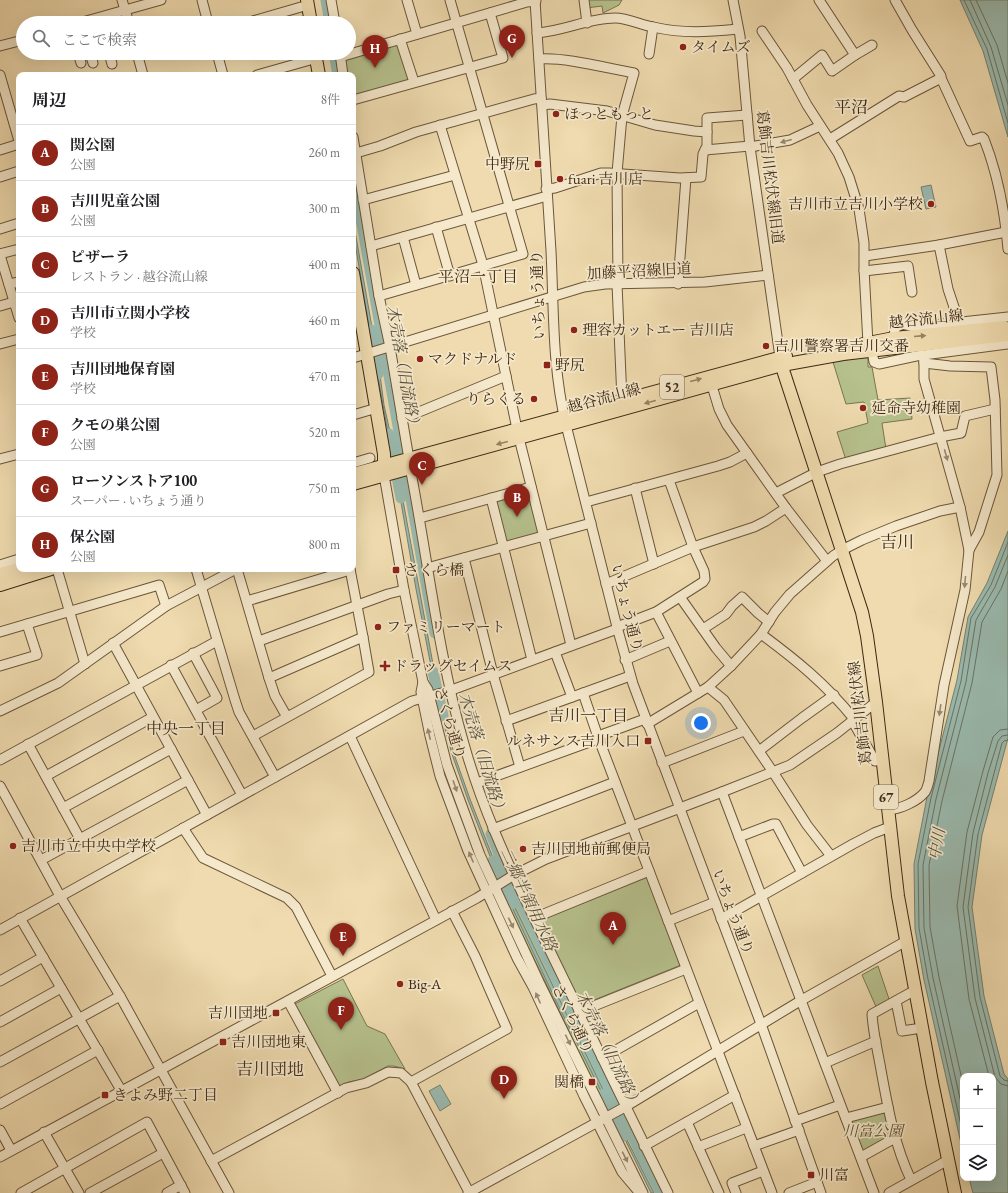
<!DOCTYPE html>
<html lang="ja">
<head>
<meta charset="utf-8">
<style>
	:root { --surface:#fff; --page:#f6f6f6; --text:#202124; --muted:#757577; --line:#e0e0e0; --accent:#8f2418 }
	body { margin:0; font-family:"EB Garamond","Noto Serif JP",serif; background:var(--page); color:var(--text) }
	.controls { position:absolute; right:12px; bottom:12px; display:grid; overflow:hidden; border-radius:8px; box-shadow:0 4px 16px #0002 }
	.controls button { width:36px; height:36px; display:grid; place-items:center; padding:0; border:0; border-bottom:1px solid var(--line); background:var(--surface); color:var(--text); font:20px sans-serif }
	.you { position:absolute; left:701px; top:723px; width:14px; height:14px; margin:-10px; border:3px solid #fff; border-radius:50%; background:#1a73e8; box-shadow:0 0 0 6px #1a73e833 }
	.badge { display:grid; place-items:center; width:26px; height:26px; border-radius:50%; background:var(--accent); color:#fff; font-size:13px; font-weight:700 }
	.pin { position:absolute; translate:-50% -33px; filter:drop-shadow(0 1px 2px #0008) }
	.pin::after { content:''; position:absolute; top:21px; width:14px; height:12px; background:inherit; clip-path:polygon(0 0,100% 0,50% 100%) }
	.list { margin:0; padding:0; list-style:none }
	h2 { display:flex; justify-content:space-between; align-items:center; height:52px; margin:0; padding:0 16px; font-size:17px }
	h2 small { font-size:13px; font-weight:400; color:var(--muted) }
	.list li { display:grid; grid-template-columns:26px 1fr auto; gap:12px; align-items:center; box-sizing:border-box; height:56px; padding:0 16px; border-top:1px solid var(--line) }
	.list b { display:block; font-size:15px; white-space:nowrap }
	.list p { margin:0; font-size:13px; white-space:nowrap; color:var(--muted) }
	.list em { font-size:13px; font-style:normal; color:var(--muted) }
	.icon { flex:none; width:22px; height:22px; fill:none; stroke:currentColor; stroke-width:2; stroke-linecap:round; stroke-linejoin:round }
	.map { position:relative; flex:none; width:1008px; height:1193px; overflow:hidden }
	.search { position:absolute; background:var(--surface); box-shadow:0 4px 16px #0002; left:16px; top:16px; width:340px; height:44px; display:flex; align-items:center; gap:10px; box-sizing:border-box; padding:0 14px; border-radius:22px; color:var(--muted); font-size:15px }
	.panel { position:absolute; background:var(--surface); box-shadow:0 4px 16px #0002; left:16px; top:72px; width:340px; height:500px; border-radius:8px }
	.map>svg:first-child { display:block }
</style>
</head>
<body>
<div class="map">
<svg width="1008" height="1193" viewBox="0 0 1008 1193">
	<rect width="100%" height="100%" fill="#efdbaf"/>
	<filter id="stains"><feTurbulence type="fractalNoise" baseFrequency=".005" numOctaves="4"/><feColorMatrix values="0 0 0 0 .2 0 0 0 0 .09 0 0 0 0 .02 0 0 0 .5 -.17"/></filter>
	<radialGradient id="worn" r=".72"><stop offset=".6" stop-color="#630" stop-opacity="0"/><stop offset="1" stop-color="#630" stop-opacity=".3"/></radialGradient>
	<!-- green -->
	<g fill="#b6c18d" stroke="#7a7550">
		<polygon points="585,0 622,0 619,5 603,13 602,6 586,8"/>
		<polygon points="399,44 409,79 408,80 353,97 353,75 345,75 343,62 346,58"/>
		<polygon points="864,357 868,358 868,367 872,367 878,400 910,398 912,419 882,423 886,449 846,460 837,432 868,423 864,402 846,404 833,362"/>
		<polygon points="529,492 539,532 537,535 507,543 505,542 495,502"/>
		<polygon points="648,877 681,965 584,1004 579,1003 542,925 544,919"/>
		<polygon points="514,882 620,1101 606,1108 501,890"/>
		<polygon points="878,966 890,1002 877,1009 862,975"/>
		<polygon points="343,979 367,1026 385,1034 405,1069 394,1066 388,1066 364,1079 349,1082 338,1087 293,1005"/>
		<polygon points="885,1110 893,1136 862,1153 851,1123 852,1120"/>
	</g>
	<!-- water -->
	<g fill="#9abbb0" stroke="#768171">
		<polygon points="960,0 1008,0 1008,137 983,51"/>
		<polygon points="931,185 936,207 926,209 921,187"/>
		<polygon points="353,220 375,344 372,344 353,231"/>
		<polygon points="378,360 384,405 394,450 391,449 375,361"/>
		<polygon points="400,484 437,686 435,687 416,589 398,485"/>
		<polygon points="1008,531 1008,738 982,835 972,907 984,996 1004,1074 1008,1079 1008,1193 973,1193 969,1178 993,1178 993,1076 963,1076 963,1152 924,980 915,929 914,864 927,797 957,680 968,617 987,583"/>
		<polygon points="440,701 454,754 470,799 499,873 497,874 468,800 452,754 438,702"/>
		<polygon points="506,889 611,1106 609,1107 555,999 504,890"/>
		<polygon points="440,1085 451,1104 440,1111 429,1091"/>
		<polygon points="618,1122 654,1193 651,1193 617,1123"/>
	</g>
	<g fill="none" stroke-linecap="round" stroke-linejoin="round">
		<!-- shore -->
		<g stroke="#6c7262" stroke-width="1">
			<polyline points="964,0 987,49 1008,123"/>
			<polyline points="970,0 991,47 1008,105"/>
			<polyline points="976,0 997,45 1008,83"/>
			<polyline points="1008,735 1002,736 998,741 988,773 973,833 963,907 975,998 995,1077 1001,1084 1008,1086"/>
			<polyline points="1008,740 1004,741 1002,743 978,834 968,907 980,997 1000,1076 1004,1080 1008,1081"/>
			<polyline points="989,1076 969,999 957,906 967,832 983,771 993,737 1000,730 1008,729"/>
			<polyline points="963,1084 939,977 930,927 929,865 942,801 972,683 982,622 1001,589 1008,571"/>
			<polyline points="963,1112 933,978 924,928 923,865 936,799 966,682 976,620 995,587 1008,555"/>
			<polyline points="963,1134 928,979 919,928 918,864 931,798 961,681 971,618 991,585 1008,542"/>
		</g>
		<!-- river -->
		<g stroke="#9abbb0" stroke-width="11">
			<polyline points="326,0 330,23"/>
			<polyline points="334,53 338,75"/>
			<polyline points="353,174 435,633"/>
			<polyline points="371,330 378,374"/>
			<polyline points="389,434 401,498"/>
			<polyline points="433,672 443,716"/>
			<polyline points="491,834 506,872 642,1156 661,1193"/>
			<polyline points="493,861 512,904"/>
			<polyline points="604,1094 624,1136"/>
		</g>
		<!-- minor casing -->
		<g stroke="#6b563a" stroke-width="11">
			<g id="minor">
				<polyline points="122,0 129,23"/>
				<polyline points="202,0 208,23"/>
				<polyline points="331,0 335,23"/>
				<polyline points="407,0 417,34"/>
				<path d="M535,0C540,84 546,167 551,251C554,311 552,366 566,425L617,627L633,684L761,1024L821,1193"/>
				<polyline points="584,0 587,23"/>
				<polyline points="733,0 740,36 750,147 780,357"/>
				<polyline points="819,0 855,55 872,45"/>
				<path d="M895,0L912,30L941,76V78L970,141L982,137L984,139C997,172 1005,214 1008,249"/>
				<polyline points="79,23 161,0"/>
				<polyline points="246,23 301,7"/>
				<polyline points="762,31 787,68 807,105 838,153 849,177 859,209 864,243 864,269 868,344"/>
				<path d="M537,33C564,31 589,18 615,18C628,18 641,25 653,27C684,34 708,32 738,29"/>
				<polyline points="400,39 414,82"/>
				<polyline points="0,46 23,40"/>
				<polyline points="78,53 81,63"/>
				<polyline points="90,53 93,63"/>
				<polyline points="109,53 112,64"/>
				<polyline points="137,53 143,75"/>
				<polyline points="217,53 223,75"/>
				<polyline points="340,53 343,75"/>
				<polyline points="649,54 653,27"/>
				<polyline points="340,57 527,2 536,1"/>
				<path d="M539,59C566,57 606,68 634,73L622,116L617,173L618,284"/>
				<polyline points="0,75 19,141"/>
				<polyline points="257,75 310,60"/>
				<polyline points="793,79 822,55 832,71 855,55"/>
				<polyline points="353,100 503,58 490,13"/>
				<polyline points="542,105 550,104 607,111 655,125 694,131 707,132"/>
				<polyline points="440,125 483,265 517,429"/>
				<polyline points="353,137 379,296 390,347 409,459"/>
				<polyline points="830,139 899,96 904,97 941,78"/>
				<polyline points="750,147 790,140 820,126"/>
				<polyline points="0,150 19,144"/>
				<polyline points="705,150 750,146"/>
				<polyline points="356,153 380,146 416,132 534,99 541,98"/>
				<polyline points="0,177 19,171"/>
				<polyline points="546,189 555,188 601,173 609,173 680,178 701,177 703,154 707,146 707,118 747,115"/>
				<polyline points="363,200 455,175"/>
				<polyline points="436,227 450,276"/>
				<polyline points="0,229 19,223"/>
				<polyline points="403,237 416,285"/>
				<polyline points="939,245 948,289 959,322"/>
				<polyline points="371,246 547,196"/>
				<polyline points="0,254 19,249"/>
				<polyline points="0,255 19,318"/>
				<polyline points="865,256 939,245 1006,232"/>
				<polyline points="864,271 908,266 912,292"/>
				<polyline points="9,284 19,282"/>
				<polyline points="617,284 622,400"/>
				<polyline points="678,284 686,178"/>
				<polyline points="379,296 523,254 450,0"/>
				<polyline points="0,306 14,302"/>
				<polyline points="894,338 895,328 902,324 915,327 1008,317"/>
				<polyline points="0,344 19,339"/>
				<polyline points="872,351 874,362 879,364 916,356 1008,344"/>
				<polyline points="923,355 924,363 950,366 991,367 995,400 997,475 979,532 969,550"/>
				<polyline points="353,358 584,287 605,284 705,282 768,275"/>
				<polyline points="712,386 719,409 727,425 786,508 827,561"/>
				<polyline points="353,415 370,410"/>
				<polyline points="402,419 506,376"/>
				<polyline points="519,438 571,645"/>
				<polyline points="0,459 19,454"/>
				<polyline points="353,463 370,458"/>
				<path d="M410,467C428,560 438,654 464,744C481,805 507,862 534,918L668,1193"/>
				<polyline points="384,475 404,590 423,682 428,690 447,765 480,855 539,982 643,1193"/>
				<polyline points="635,488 654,564"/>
				<polyline points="776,493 817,472 840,464 940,437 961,433 965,416 995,409"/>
				<polyline points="491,498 532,660"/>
				<polyline points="586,502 718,466 730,462 747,453"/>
				<polyline points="420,518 531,487"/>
				<polyline points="464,558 493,674 520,767"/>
				<polyline points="0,565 19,559"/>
				<polyline points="427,568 591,523"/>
				<polyline points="57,569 85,664"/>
				<polyline points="196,569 235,700 239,712 275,777"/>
				<polyline points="237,569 269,678"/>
				<polyline points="350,569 363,637"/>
				<polyline points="606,584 693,547 754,527 766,521 786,508"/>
				<polyline points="680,597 716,648 731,666"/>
				<polyline points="247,601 350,570"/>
				<polyline points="656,612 698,693"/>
				<polyline points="617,627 656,612 703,582 705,579 704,571 693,547 669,480"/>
				<polyline points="703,629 726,614 732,606 742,597 758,613 769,622"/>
				<polyline points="0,632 159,585 166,606"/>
				<path d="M761,634C796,660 826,684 854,719"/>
				<polyline points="259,641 388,594 404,590"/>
				<polyline points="113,643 207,815"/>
				<polyline points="555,652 572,697"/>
				<polyline points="193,653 217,698 196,710"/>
				<polyline points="625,660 670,641"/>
				<polyline points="171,665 242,795"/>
				<polyline points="0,666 37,655 27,624"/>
				<polyline points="423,682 421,692 430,736 440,776 468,851 517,958 533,987 584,1096 622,1172 638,1191"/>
				<polyline points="708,687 724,700 773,772 807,825 831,856"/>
				<polyline points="583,693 598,737 772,1193"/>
				<polyline points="0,711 58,683 166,606 236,569"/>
				<polyline points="852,720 875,761 882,760"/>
				<polyline points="506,721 630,676"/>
				<polyline points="647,724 708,687 731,666 761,634 775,612 790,594 833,556 842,550 862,540 896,526 940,511 960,507"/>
				<polyline points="253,736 369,672 363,637 269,678 275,696 287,717"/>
				<polyline points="350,736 436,920"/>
				<polyline points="28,744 80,839"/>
				<polyline points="759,751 802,718 834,695"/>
				<polyline points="0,760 217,641"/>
				<polyline points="662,763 744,731"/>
				<polyline points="46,776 153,717"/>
				<polyline points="477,783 595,740 601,735 645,719"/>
				<polyline points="0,786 60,896 120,996 229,1193"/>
				<polyline points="722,792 874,1193"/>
				<polyline points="63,808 171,749"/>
				<path d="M888,810C900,809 917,802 925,792C927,789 928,785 929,781L944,685L965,590L969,550L960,507L924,379V363"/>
				<polyline points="183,828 203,858 287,898 296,907 332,976"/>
				<polyline points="493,829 615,782"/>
				<polyline points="739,837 773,824 776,824 802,873"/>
				<polyline points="41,860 188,780"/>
				<polyline points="20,918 121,1090"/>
				<polyline points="534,918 649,871"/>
				<polyline points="721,919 853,844 874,833 890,827"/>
				<polyline points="668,921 715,902"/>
				<polyline points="0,930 412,701 449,691 617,629"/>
				<polyline points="0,981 43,957"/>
				<polyline points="288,1001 338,1093"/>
				<polyline points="896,1001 902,1031 922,1028"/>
				<polyline points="579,1012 686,969"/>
				<polyline points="0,1022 61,988"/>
				<polyline points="602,1058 699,1003"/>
				<polyline points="0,1062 120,996"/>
				<polyline points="825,1063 876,1041"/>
				<polyline points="411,1082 507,1029 475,956 452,911"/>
				<polyline points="0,1104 98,1050"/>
				<polyline points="846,1118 888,1107"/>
				<polyline points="795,1121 840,1105"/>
				<polyline points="687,1122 719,1193"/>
				<polyline points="0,1130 11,1150"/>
				<polyline points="44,1132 79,1193"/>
				<polyline points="644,1146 735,1095"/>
				<polyline points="754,1146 799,1130"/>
				<polyline points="698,1147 746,1128"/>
				<polyline points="0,1157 477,898 514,875 546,859 722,792 790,765 837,733 876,702"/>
				<polyline points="861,1157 895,1138"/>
				<polyline points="211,1161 346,1088 366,1083 388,1072 401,1073 411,1082 469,1192"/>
				<path d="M911,1180C894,1144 888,1108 881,1070C878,1052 873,1033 872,1014L910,993L915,992"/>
				<polyline points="21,1193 147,1122 185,1193"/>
				<polyline points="90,1193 163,1153"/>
				<polyline points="167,1193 181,1185"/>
				<polyline points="468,1193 625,1107 800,1001 906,941"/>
				<polyline points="736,1193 732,1183 763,1171"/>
				<polyline points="789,1193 817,1182"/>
				<polyline points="889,1193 948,1160"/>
			</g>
		</g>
		<!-- major casing -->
		<g stroke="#3f2913" stroke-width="14">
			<g id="major">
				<polyline points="307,0 311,23"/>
				<polyline points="315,53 319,75"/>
				<polyline points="353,273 384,454 384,474"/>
				<polyline points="863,344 894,338 1004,327"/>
				<polyline points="780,357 784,373 862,612 867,636 876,702 898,896 932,1082 955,1193"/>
				<polyline points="353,474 786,356"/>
				<polyline points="353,484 782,365 843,354 1008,335"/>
				<polyline points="0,574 19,569"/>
				<polyline points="0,585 51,569"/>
			</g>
		</g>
		<!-- minor -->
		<use href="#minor" stroke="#f5e8cb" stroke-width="9"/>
		<!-- major -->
		<use href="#major" stroke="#efdbaf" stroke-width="12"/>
	</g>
	<!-- one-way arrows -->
	<defs><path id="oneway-solid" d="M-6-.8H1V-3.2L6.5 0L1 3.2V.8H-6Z"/></defs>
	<g fill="#9a886f">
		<use href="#oneway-solid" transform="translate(786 141) rotate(165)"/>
		<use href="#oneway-solid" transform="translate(946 455) rotate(75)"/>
		<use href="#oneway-solid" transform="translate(965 582) rotate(95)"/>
		<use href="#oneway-solid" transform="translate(940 710) rotate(98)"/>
		<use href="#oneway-solid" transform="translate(429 734) rotate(-103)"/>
		<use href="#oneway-solid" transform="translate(455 786) rotate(71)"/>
		<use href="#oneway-solid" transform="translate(471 857) rotate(-113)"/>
		<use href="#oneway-solid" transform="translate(511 923) rotate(64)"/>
		<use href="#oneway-solid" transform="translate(538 998) rotate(-114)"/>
		<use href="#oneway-solid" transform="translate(568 1040) rotate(64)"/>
		<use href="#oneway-solid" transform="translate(625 1157) rotate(63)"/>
	</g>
	<g fill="#978261">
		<use href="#oneway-solid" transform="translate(920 336) rotate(-5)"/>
		<use href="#oneway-solid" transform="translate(696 380) rotate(-15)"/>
		<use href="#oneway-solid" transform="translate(650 402) rotate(165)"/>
		<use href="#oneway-solid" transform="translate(502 443) rotate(165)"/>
	</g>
	<!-- markers -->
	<g fill="#8f2418" stroke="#f5e8cb" stroke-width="1.5">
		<circle cx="683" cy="47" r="4"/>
		<circle cx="556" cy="114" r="4"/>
		<rect x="534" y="160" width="8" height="8" rx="2"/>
		<circle cx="560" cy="179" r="4"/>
		<circle cx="931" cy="204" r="4"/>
		<circle cx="574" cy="330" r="4"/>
		<circle cx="766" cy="346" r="4"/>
		<circle cx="420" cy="359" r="4"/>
		<rect x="543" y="361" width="8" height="8" rx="2"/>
		<circle cx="534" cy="399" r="4"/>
		<circle cx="863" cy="408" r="4"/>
		<rect x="392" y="566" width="8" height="8" rx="2"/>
		<circle cx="378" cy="627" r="4"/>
		<path d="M383 660h4v4h4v4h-4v4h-4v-4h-4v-4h4z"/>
		<rect x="644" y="737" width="8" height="8" rx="2"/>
		<circle cx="13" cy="846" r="4"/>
		<circle cx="523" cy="849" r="4"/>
		<circle cx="400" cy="984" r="4"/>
		<rect x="272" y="1009" width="8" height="8" rx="2"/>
		<rect x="219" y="1038" width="8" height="8" rx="2"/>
		<rect x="588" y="1078" width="8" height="8" rx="2"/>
		<rect x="101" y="1091" width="8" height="8" rx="2"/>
		<rect x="807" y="1171" width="8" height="8" rx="2"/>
	</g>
	<g text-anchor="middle" stroke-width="3.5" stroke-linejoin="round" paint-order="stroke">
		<!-- shield labels -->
		<g fill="#f5e8cb" stroke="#76624a" stroke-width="1">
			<rect x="660" y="375" width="24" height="24" rx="3"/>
			<rect x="874" y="785" width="24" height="24" rx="3"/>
		</g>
		<g font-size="14" font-weight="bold" fill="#3f2913">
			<text x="672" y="392">52</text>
			<text x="886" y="802">67</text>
		</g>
		<!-- poi labels -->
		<g font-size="15" fill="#3f2913" stroke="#f5e8cb" text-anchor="start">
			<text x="691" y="52">タイムズ</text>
			<text x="564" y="119">ほっともっと</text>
			<text x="530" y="169" text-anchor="end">中野尻</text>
			<text x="568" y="184">fuari 吉川店</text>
			<text x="923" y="209" text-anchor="end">吉川市立吉川小学校</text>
			<text x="582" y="335">理容カットエー 吉川店</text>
			<text x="774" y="351">吉川警察署吉川交番</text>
			<text x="428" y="364">マクドナルド</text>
			<text x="555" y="370">野尻</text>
			<text x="526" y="404" text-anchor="end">りらくる</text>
			<text x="871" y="413">延命寺幼稚園</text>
			<text x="404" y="575">さくら橋</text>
			<text x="386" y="632">ファミリーマート</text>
			<text x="393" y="671">ドラッグセイムス</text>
			<text x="640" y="746" text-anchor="end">ルネサンス吉川入口</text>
			<text x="21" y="851">吉川市立中央中学校</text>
			<text x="531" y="854">吉川団地前郵便局</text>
			<text x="408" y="989">Big-A</text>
			<text x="268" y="1018" text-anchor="end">吉川団地</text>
			<text x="231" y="1047">吉川団地東</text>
			<text x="584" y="1087" text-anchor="end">関橋</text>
			<text x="113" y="1100">きよみ野二丁目</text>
			<text x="819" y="1180">川富</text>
		</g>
		<!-- street labels -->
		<g font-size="15" fill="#3f2913" stroke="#f5e8cb">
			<text transform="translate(770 177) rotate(83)" y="5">葛飾吉川松伏線旧道</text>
			<text transform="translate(639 271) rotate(-3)" y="5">加藤平沼線旧道</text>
			<text transform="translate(538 295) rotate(-92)" y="5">いちょう通り</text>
			<text transform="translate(926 319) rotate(-6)" y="5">越谷流山線</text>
			<text transform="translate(604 398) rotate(-15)" y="5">越谷流山線</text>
			<text transform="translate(627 608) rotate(76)" y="5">いちょう通り</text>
			<text transform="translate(860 713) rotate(-97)" y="5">葛飾吉川松伏線</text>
			<text transform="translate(450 723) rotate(73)" y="5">さくら通り</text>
			<text transform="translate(733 912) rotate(69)" y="5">いちょう通り</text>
			<text transform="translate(573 1019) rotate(64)" y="5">さくら通り</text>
		</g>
		<!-- park labels -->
		<g font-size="15" font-style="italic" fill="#5d4f32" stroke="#f5e8cb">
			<text x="873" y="1136">川富公園</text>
		</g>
		<!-- neighbourhood labels -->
		<g font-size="16" fill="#3f2913" stroke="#f5e8cb">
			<text x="478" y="282">平沼一丁目</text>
			<text x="588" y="721">吉川一丁目</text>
			<text x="186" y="734">中央一丁目</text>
		</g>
		<!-- water labels -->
		<g font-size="16" font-style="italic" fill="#564e3a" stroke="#f5e8cb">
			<text transform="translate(404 368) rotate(80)" y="6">木売落（旧流路）</text>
			<text transform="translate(483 754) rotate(73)" y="6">木売落（旧流路）</text>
			<text transform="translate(936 844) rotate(-80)" y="6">中川</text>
			<text transform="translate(529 899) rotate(65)" y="6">二郷半領用水路</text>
			<text transform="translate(609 1049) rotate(64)" y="6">木売落（旧流路）</text>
		</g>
		<!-- quarter labels -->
		<g font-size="17" fill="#3f2913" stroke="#f5e8cb">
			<text x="851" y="113">平沼</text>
			<text x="897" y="548">吉川</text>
			<text x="270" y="1075">吉川団地</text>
		</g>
	</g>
	<rect width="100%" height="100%" filter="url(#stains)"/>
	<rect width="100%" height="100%" fill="url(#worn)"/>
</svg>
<div class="controls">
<button>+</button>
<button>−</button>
<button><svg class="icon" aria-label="layers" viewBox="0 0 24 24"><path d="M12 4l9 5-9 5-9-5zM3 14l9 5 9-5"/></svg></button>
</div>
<div class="you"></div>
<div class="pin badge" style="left:613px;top:945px">A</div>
<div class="pin badge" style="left:517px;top:517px">B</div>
<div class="pin badge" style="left:422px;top:485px">C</div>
<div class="pin badge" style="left:504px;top:1099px">D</div>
<div class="pin badge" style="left:343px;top:956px">E</div>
<div class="pin badge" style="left:341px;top:1030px">F</div>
<div class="pin badge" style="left:512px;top:58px">G</div>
<div class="pin badge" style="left:375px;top:68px">H</div>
<div class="search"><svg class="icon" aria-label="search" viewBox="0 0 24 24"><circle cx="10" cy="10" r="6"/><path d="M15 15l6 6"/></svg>ここで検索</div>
<section class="panel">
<h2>周辺<small>8件</small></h2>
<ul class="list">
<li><span class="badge">A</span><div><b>関公園</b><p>公園</p></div><em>260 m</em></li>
<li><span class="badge">B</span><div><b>吉川児童公園</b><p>公園</p></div><em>300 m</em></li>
<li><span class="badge">C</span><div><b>ピザーラ</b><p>レストラン · 越谷流山線</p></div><em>400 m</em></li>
<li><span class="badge">D</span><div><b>吉川市立関小学校</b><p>学校</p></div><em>460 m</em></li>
<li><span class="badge">E</span><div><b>吉川団地保育園</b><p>学校</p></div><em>470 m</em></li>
<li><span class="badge">F</span><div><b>クモの巣公園</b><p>公園</p></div><em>520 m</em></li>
<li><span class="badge">G</span><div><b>ローソンストア100</b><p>スーパー · いちょう通り</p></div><em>750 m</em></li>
<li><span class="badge">H</span><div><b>保公園</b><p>公園</p></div><em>800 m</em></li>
</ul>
</section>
</div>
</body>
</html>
